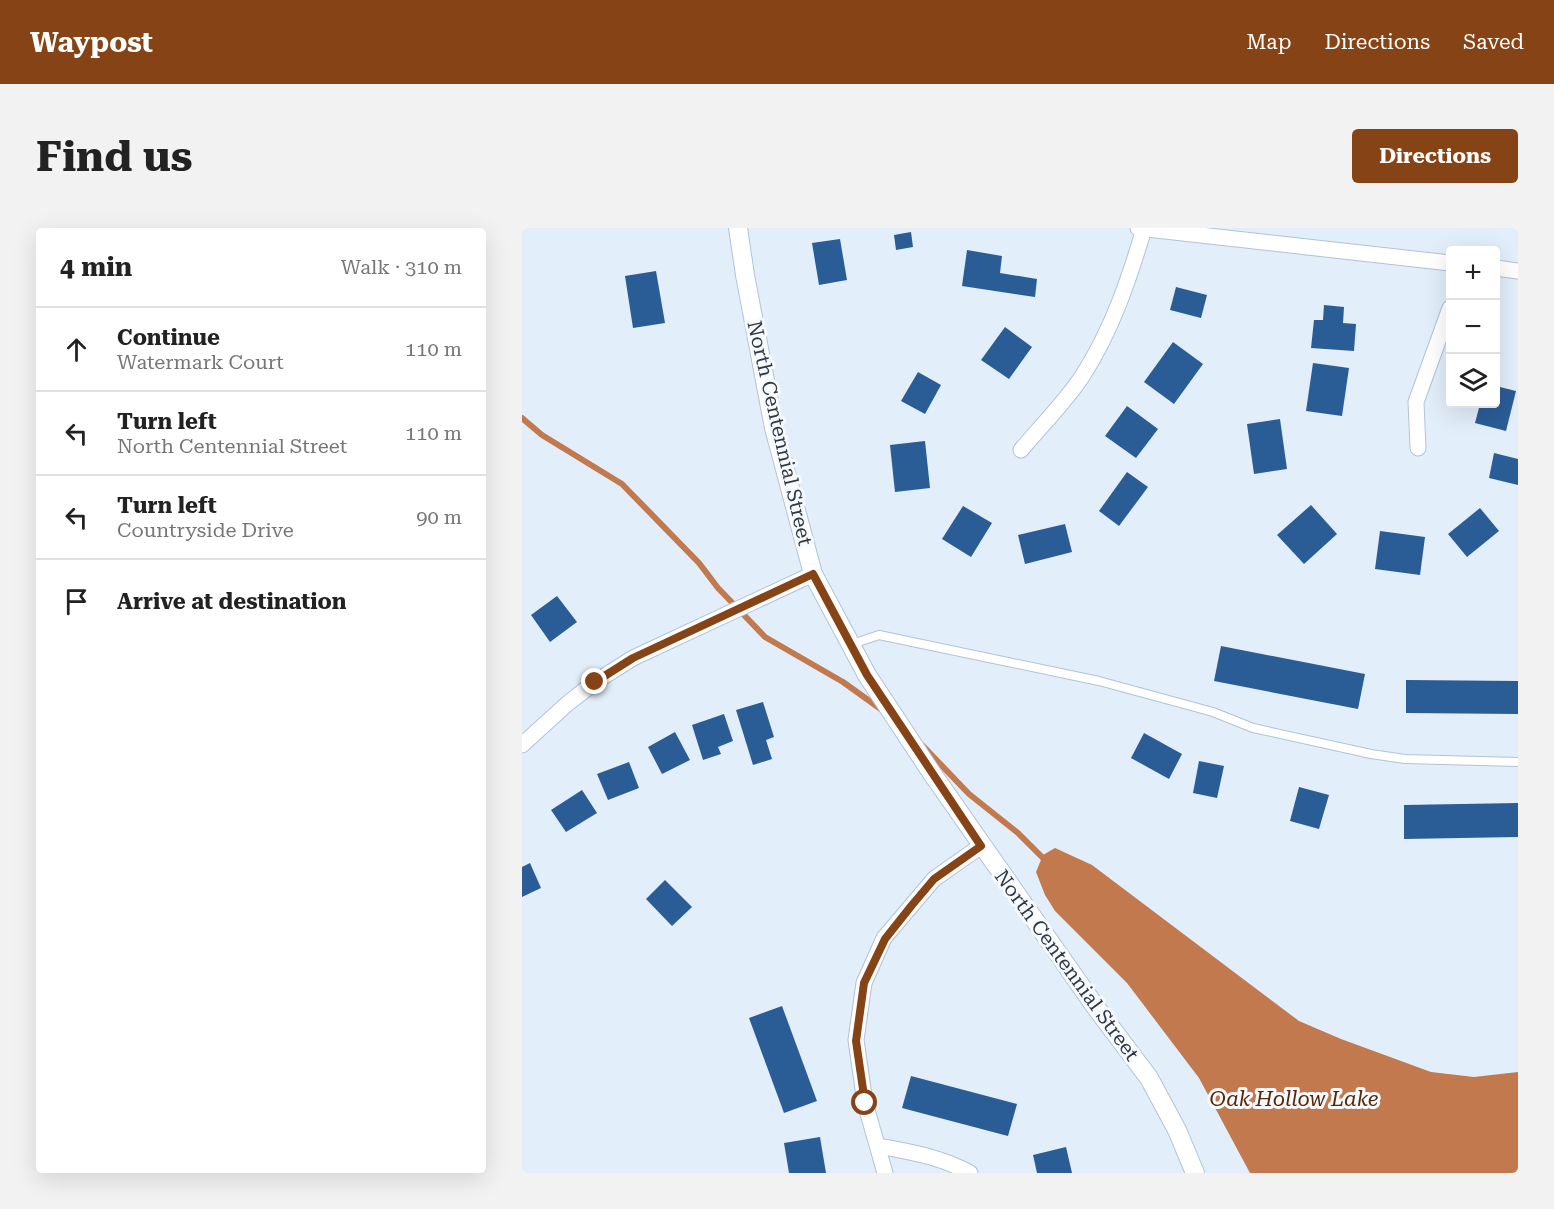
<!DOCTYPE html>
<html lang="en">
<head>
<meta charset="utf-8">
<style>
	:root { --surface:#fff; --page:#f2f2f2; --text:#222; --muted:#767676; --line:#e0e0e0; --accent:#864315 }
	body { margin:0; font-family:"Roboto Serif",serif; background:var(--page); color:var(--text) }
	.controls { position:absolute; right:18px; top:18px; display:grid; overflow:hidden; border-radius:6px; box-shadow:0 6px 24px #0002 }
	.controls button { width:54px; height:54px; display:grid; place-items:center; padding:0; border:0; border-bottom:2px solid var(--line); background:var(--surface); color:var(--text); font:30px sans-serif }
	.stop { position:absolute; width:18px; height:18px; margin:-14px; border:4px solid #864315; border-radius:50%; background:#fff }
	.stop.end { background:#864315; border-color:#fff; box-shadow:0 2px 6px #0008 }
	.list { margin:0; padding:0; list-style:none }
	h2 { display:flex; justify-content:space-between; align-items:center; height:78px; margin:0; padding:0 24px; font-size:26px }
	h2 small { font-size:20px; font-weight:400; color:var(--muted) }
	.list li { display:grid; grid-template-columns:39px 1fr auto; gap:18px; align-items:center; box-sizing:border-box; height:84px; padding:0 24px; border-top:2px solid var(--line) }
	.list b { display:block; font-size:22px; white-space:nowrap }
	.list p { margin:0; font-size:20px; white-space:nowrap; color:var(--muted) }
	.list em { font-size:20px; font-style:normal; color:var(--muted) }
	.icon { flex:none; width:33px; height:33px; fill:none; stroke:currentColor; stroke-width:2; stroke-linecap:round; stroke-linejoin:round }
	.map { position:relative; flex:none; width:996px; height:945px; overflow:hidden; border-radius:6px }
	header { display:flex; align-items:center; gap:36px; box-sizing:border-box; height:84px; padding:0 30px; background:var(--accent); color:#fff }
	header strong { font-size:28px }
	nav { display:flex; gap:33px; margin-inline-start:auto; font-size:21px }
	.intro { display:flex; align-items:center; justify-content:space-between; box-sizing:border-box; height:144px; padding:0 36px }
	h1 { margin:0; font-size:42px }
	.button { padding:15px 27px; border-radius:6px; background:var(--accent); color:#fff; font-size:21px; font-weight:700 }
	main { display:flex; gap:36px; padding:0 36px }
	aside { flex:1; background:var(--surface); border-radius:6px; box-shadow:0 6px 24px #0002 }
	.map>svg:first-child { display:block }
</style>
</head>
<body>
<header>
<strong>Waypost</strong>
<nav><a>Map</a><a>Directions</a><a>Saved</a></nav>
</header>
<div class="intro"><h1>Find us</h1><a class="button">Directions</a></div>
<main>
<aside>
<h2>4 min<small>Walk · 310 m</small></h2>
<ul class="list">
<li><svg class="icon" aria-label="ahead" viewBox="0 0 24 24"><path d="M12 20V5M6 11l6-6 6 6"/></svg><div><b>Continue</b><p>Watermark Court</p></div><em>110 m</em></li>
<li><svg class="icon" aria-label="left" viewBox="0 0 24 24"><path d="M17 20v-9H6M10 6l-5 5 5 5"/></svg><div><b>Turn left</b><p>North Centennial Street</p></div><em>110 m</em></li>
<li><svg class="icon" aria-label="left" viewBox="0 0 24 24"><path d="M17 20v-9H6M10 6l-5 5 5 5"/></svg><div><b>Turn left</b><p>Countryside Drive</p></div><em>90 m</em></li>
<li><svg class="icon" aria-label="arrive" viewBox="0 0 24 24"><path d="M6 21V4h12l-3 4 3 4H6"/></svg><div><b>Arrive at destination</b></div></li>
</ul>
</aside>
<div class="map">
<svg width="996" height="945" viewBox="0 0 996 945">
	<rect width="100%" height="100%" fill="#e3eefb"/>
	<!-- water -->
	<polygon fill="#c2794e" points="533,620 570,637 777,793 819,811 909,844 952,849 996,844 996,945 728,945 677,850 605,755 533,683 523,667 514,644 521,627"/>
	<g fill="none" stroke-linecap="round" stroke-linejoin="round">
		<!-- stream -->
		<g stroke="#c2794e" stroke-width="6">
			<polyline points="0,190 20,207 100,256 177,335 196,360 243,409 321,454 360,482"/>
			<polyline points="401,518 447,566 496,605 525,634"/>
		</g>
	</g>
	<!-- building -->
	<g fill="#2a5c96">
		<polygon points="389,4 391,19 374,22 372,7"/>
		<polygon points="318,11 325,52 297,57 290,15"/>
		<polygon points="445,22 480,28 478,45 515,51 513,69 440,58"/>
		<polygon points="134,43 143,95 111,100 103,48"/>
		<polygon points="654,59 685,67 679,90 648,82"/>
		<polygon points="802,77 822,79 821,95 834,96 832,123 789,120 792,92 801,92"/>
		<polygon points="483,99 510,119 487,151 459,132"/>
		<polygon points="651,114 681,136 652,176 622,154"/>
		<polygon points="791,135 827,140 820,188 784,183"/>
		<polygon points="396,144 419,157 403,186 379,173"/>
		<polygon points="974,158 994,163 984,203 953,195 958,176 974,176"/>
		<polygon points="605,178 636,201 614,230 583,208"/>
		<polygon points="758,191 765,241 732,246 725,196"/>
		<polygon points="403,213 408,260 373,264 368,217"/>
		<polygon points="972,225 996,231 996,257 967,250"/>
		<polygon points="605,244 626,259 597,298 577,283"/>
		<polygon points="789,277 815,306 782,336 755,307"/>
		<polygon points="441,278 470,295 449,329 420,311"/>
		<polygon points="958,280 977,303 945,329 926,306"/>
		<polygon points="543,296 550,324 503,336 496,307"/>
		<polygon points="858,303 903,309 898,347 853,341"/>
		<polygon points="35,368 55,394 28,414 9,387"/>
		<polygon points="699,418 843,446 836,481 692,453"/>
		<polygon points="884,452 996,453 996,486 884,485"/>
		<polygon points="241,474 252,509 244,512 250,531 231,537 214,482"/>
		<polygon points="202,486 211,513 196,519 199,526 181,532 170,497"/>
		<polygon points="153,504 168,532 140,546 126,519"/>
		<polygon points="622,505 660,526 647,551 609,530"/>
		<polygon points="677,533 702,538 695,570 671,565"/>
		<polygon points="107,534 117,560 86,572 75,546"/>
		<polygon points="777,559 807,567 797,601 768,593"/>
		<polygon points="60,562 75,585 44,604 29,582"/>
		<polygon points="996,575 996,609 882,611 882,577"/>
		<polygon points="8,635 19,660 0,669 0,639"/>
		<polygon points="143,652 170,679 150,698 124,671"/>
		<polygon points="260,778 295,873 262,885 227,790"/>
		<polygon points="389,848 495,876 486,908 380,880"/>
		<polygon points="298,909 304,945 267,945 262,915"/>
		<polygon points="544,919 550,945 515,945 511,927"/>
	</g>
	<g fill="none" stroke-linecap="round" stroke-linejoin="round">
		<!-- service casing -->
		<g stroke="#b2c2d7" stroke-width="10">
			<polyline id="service" points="330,416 357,407 577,453 691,484 731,500 849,526 883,531 996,534"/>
		</g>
		<!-- minor casing -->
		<g stroke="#b2c2d7" stroke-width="17">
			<g id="minor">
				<polyline points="616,0 928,35"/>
				<polyline points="974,40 996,43"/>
				<polyline points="896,220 894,174 928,80"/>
				<path d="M499,222C518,199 546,171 561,147C590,102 607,51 622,1"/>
				<polyline points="0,517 45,476 73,454 111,430 291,346"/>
				<path d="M357,918C388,924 420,929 448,945"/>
				<polyline points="363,945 343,875 334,812 342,755 362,710 390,677 412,651 459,618"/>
			</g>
		</g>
		<!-- tertiary casing -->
		<g stroke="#b2c2d7" stroke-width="20">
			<polyline id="tertiary" points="216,0 223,47 252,200 291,346 345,447 409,544 575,781 627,850 655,902 673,945"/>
		</g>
		<!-- service -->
		<use href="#service" stroke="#fff" stroke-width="8"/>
		<!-- minor -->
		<use href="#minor" stroke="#fff" stroke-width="15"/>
		<!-- tertiary -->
		<use href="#tertiary" stroke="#fff" stroke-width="18"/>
	</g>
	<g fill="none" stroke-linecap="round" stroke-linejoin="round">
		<!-- route -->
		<polyline stroke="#864315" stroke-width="8" points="73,454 111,430 291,346 345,447 459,618 412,651 390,677 363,711 342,755 334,813 343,875"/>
	</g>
	<g text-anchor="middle" stroke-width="6" stroke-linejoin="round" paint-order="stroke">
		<!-- street labels -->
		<g font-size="20" fill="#323841" stroke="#f6fafe">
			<text transform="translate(258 205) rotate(77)" y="7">North Centennial Street</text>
			<text transform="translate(545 737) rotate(54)" y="7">North Centennial Street</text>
		</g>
		<!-- water labels -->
		<g font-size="21" font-style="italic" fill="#582806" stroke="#f6fafe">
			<text x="772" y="878">Oak Hollow Lake</text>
		</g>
	</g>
</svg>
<div class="controls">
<button>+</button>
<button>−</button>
<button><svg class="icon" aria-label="layers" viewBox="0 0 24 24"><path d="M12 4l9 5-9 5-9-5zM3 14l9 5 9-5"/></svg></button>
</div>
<div class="stop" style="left:343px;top:875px"></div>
<div class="stop end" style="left:73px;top:454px"></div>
</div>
</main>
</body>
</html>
